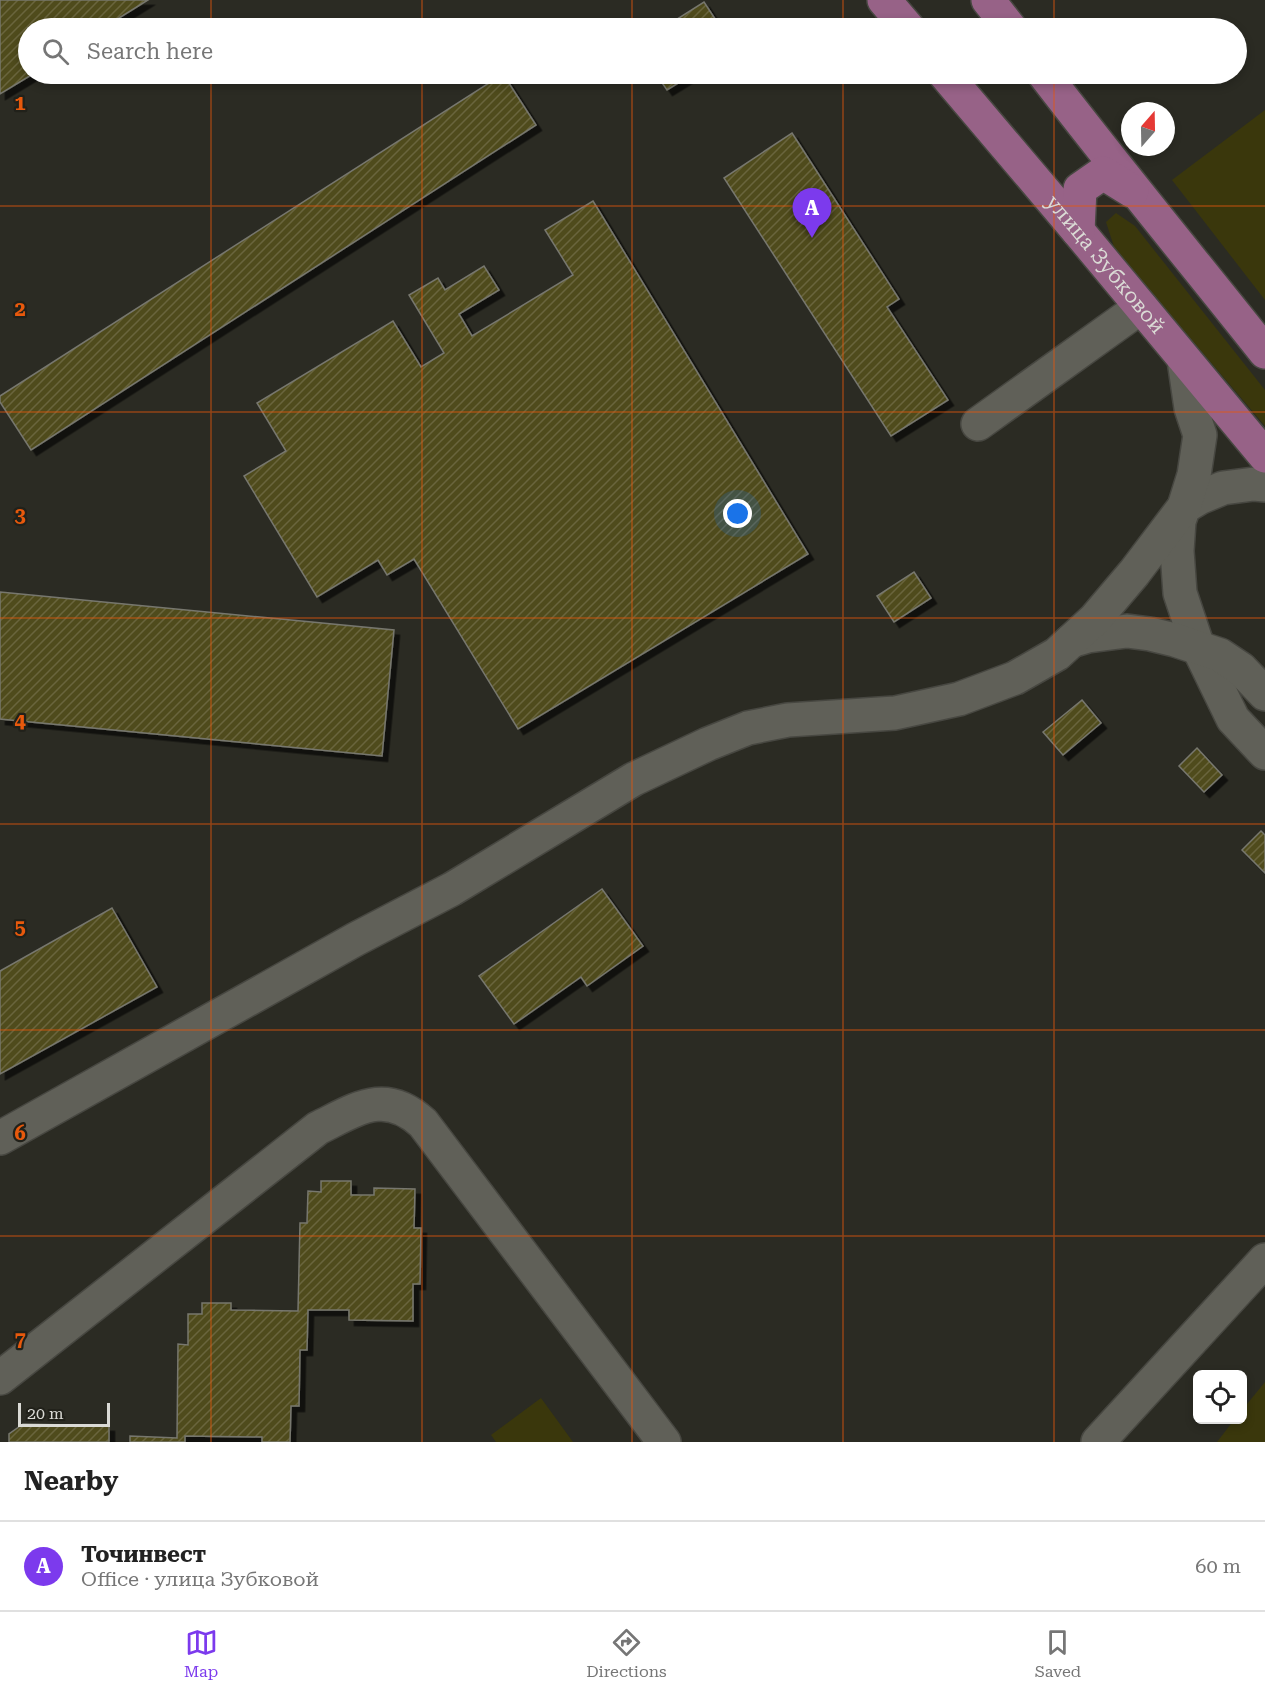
<!DOCTYPE html>
<html lang="en">
<head>
<meta charset="utf-8">
<style>
	:root { --surface:#fff; --page:#f2f2f2; --text:#222; --muted:#767676; --line:#e0e0e0; --accent:#7c3aed }
	body { margin:0; font-family:"Roboto Serif",serif; background:var(--page); color:var(--text) }
	.controls { position:absolute; right:18px; bottom:18px; display:grid; overflow:hidden; border-radius:9px; box-shadow:0 3px 9px #0003 }
	.controls button { width:54px; height:54px; display:grid; place-items:center; padding:0; border:0; border-bottom:2px solid var(--line); background:var(--surface); color:var(--text); font:30px sans-serif }
	.compass { position:absolute; left:1121px; top:102px; width:54px; height:54px; border-radius:50%; background:var(--surface); box-shadow:0 3px 9px #0003; rotate:20deg }
	.scale { position:absolute; left:18px; bottom:15px; width:92px; box-sizing:border-box; padding-left:6px; border:3px solid #dadad5; border-top:0; font-size:16px; line-height:21px; white-space:nowrap; color:#dadad5; -webkit-text-stroke:4px #21211a; paint-order:stroke }
	.you { position:absolute; left:738px; top:514px; width:21px; height:21px; margin:-15px; border:4px solid #fff; border-radius:50%; background:#1a73e8; box-shadow:0 0 0 9px #1a73e833 }
	.badge { display:grid; place-items:center; width:39px; height:39px; border-radius:50%; background:var(--accent); color:#fff; font-size:20px; font-weight:700 }
	.pin { position:absolute; translate:-50% -50px; filter:drop-shadow(0 2px 3px #0008) }
	.pin::after { content:''; position:absolute; top:32px; width:21px; height:18px; background:inherit; clip-path:polygon(0 0,100% 0,50% 100%) }
	.list { margin:0; padding:0; list-style:none }
	h2 { display:flex; justify-content:space-between; align-items:center; height:78px; margin:0; padding:0 24px; font-size:26px }
	h2 small { font-size:20px; font-weight:400; color:var(--muted) }
	.list li { display:grid; grid-template-columns:39px 1fr auto; gap:18px; align-items:center; box-sizing:border-box; height:90px; padding:0 24px; border-top:2px solid var(--line) }
	.list b { display:block; font-size:22px; white-space:nowrap }
	.list p { margin:0; font-size:20px; white-space:nowrap; color:var(--muted) }
	.list em { font-size:20px; font-style:normal; color:var(--muted) }
	.icon { flex:none; width:33px; height:33px; fill:none; stroke:currentColor; stroke-width:2; stroke-linecap:round; stroke-linejoin:round }
	.map { position:relative; flex:none; width:1265px; height:1442px; overflow:hidden }
	.search { position:absolute; background:var(--surface); box-shadow:0 3px 9px #0003; left:18px; right:18px; top:18px; height:66px; display:flex; align-items:center; gap:15px; box-sizing:border-box; padding:0 21px; border-radius:33px; color:var(--muted); font-size:22px }
	.sheet { height:168px; background:var(--surface) }
	nav { display:flex; justify-content:space-around; align-items:center; box-sizing:border-box; height:84px; border-top:2px solid var(--line); background:var(--surface); font-size:16px; color:var(--muted) }
	nav a { display:grid; justify-items:center; gap:3px }
	nav .on { color:var(--accent) }
	.map>svg:first-child { display:block }
</style>
</head>
<body>
<div class="map">
<svg width="1265" height="1442" viewBox="0 0 1265 1442">
	<defs>
		<pattern id="building-hatch" width="6" height="6" patternUnits="userSpaceOnUse" patternTransform="scale(1.5)"><rect width="6" height="6" fill="#504c1d"/><path d="M-1 1l2-2M0 6l6-6M5 7l2-2" fill="none" stroke="#69653d"/></pattern>
		<filter id="shadow"><feDropShadow dx="5.5" dy="5.5" stdDeviation="0" flood-color="#0009"/></filter>
	</defs>
	<rect width="100%" height="100%" fill="#2b2b23"/>
	<!-- green -->
	<g fill="#3a370c">
		<polygon points="1265,110 1265,300 1172,180"/>
		<polygon points="1116,213 1135,226 1265,390 1265,426 1115,250 1106,222"/>
		<polygon points="1265,1382 1265,1442 1217,1442 1234,1420 1242,1420 1243,1409"/>
		<polygon points="541,1398 573,1442 496,1442 491,1435"/>
	</g>
	<!-- building -->
	<g fill="url(#building-hatch)" stroke="#77776e" stroke-width="1.5" filter="url(#shadow)">
		<polygon points="0,0 148,0 103,28 28,28 28,74 33,74 0,94"/>
		<polygon points="704,2 721,28 663,28"/>
		<polygon points="503,74 536,125 31,450 0,402 0,396"/>
		<polygon points="656,74 693,74 667,90"/>
		<polygon points="792,133 899,299 887,307 948,400 891,436 724,178"/>
		<polygon points="593,201 808,554 518,729 414,559 387,575 378,560 317,597 244,476 286,451 257,403 393,321 421,367 444,353 409,295 438,278 445,290 484,266 499,290 459,314 472,336 573,275 545,230"/>
		<polygon points="914,572 931,598 894,622 877,596"/>
		<polygon points="0,592 394,630 382,756 0,719"/>
		<polygon points="1082,700 1101,723 1063,755 1043,732"/>
		<polygon points="1197,748 1222,775 1204,792 1179,766"/>
		<polygon points="1261,831 1265,835 1265,873 1242,850"/>
		<polygon points="602,889 643,946 587,986 581,977 514,1024 479,976"/>
		<polygon points="112,908 157,987 0,1074 0,971"/>
		<polygon points="321,1181 351,1181 351,1195 374,1195 374,1188 415,1189 414,1228 421,1228 420,1284 413,1284 413,1321 349,1320 349,1310 308,1310 307,1350 300,1350 299,1406 291,1406 290,1442 262,1442 262,1437 185,1436 185,1442 130,1442 130,1436 177,1438 178,1344 188,1345 188,1314 202,1314 202,1303 231,1303 231,1310 298,1311 300,1223 307,1223 308,1191 321,1192"/>
		<polygon points="23,1424 109,1426 109,1442 9,1442 9,1434"/>
	</g>
	<g fill="none" stroke-linecap="round" stroke-linejoin="round">
		<!-- minor casing -->
		<g stroke="#474741" stroke-width="36">
			<g id="minor">
				<polyline points="978,424 1141,307"/>
				<polyline points="1265,485 1254,484 1223,488 1199,498 1184,507 1179,521 1177,551 1180,593 1198,647 1233,719 1265,753"/>
				<polyline points="1071,641 1088,636 1127,631 1150,634 1175,640 1220,655 1241,669 1265,694"/>
				<polyline points="0,1138 356,939 452,889 634,779 708,744 748,728 788,720 895,713 959,699 1015,678 1057,654 1095,619 1134,573 1184,507 1194,475 1200,435 1191,408 1184,360"/>
				<path d="M0,1378L318,1128C357,1109 385,1088 423,1123L664,1442"/>
				<polyline points="1098,1442 1265,1260"/>
			</g>
		</g>
		<!-- major casing -->
		<g stroke="#474741" stroke-width="36">
			<g id="major">
				<polyline points="884,0 908,28"/>
				<polyline points="988,0 1010,28"/>
				<path id="s1" d="M945,74L1078,231L1265,456"/>
				<path d="M1044,74C1116,168 1191,259 1265,352"/>
				<polyline points="1078,231 1080,189 1103,173 1132,191"/>
			</g>
		</g>
		<!-- minor -->
		<use href="#minor" stroke="#606058" stroke-width="33"/>
		<!-- major -->
		<use href="#major" stroke="#976287" stroke-width="33"/>
	</g>
	<!-- grid -->
	<path fill="none" stroke="#e8590c" stroke-width="1.5" stroke-opacity="0.55" d="M211,0V28M422,0V28M632,0V28M843,0V28M1054,0V28M211,74V1442M422,74V1442M632,74V1442M843,74V1442M1054,74V1442M0,206H1265M0,412H1265M0,618H1265M0,824H1265M0,1030H1265M0,1236H1265"/>
	<g text-anchor="middle" stroke-width="4.5" stroke-linejoin="round" paint-order="stroke">
		<!-- street labels -->
		<g font-size="21" fill="#dadad5" stroke="#21211a">
			<text dy="7" stroke="none"><textPath href="#s1" startOffset="249">улица Зубковой</textPath></text>
		</g>
	</g>
	<g font-size="20" text-anchor="middle" font-weight="bold" fill="#e8590c" stroke="#21211a" stroke-width="4.5" stroke-linejoin="round" paint-order="stroke">
		<text x="20" y="110">1</text>
		<text x="20" y="316">2</text>
		<text x="20" y="522">3</text>
		<text x="20" y="728">4</text>
		<text x="20" y="934">5</text>
		<text x="20" y="1140">6</text>
		<text x="20" y="1346">7</text>
	</g>
</svg>
<div class="controls">
<button><svg class="icon" aria-label="locate" viewBox="0 0 24 24"><circle cx="12" cy="12" r="6"/><path d="M12 2v4M12 18v4M2 12h4M18 12h4"/></svg></button>
</div>
<svg class="compass" viewBox="-18 -18 36 36"><path d="M0-13l5 13h-10z" fill="#e53935"/><path d="M0 13l5-13h-10z" fill="#767676"/></svg>
<div class="scale">20 m</div>
<div class="you"></div>
<div class="pin badge" style="left:812px;top:238px">A</div>
<div class="search"><svg class="icon" aria-label="search" viewBox="0 0 24 24"><circle cx="10" cy="10" r="6"/><path d="M15 15l6 6"/></svg>Search here</div>
</div>
<section class="sheet">
<h2>Nearby<small></small></h2>
<ul class="list">
<li><span class="badge">A</span><div><b>Точинвест</b><p>Office · улица Зубковой</p></div><em>60 m</em></li>
</ul>
</section>
<nav>
<a class="on"><svg class="icon" aria-label="map" viewBox="0 0 24 24"><path d="M3 6l6-2 6 2 6-2v14l-6 2-6-2-6 2zM9 4v14M15 6v14"/></svg>Map</a>
<a><svg class="icon" aria-label="directions" viewBox="0 0 24 24"><path d="M12 3l9 9-9 9-9-9zM9 14v-3h6M13 9l2 2-2 2"/></svg>Directions</a>
<a><svg class="icon" aria-label="saved" viewBox="0 0 24 24"><path d="M7 4h10v16l-5-4-5 4z"/></svg>Saved</a>
</nav>
</body>
</html>
